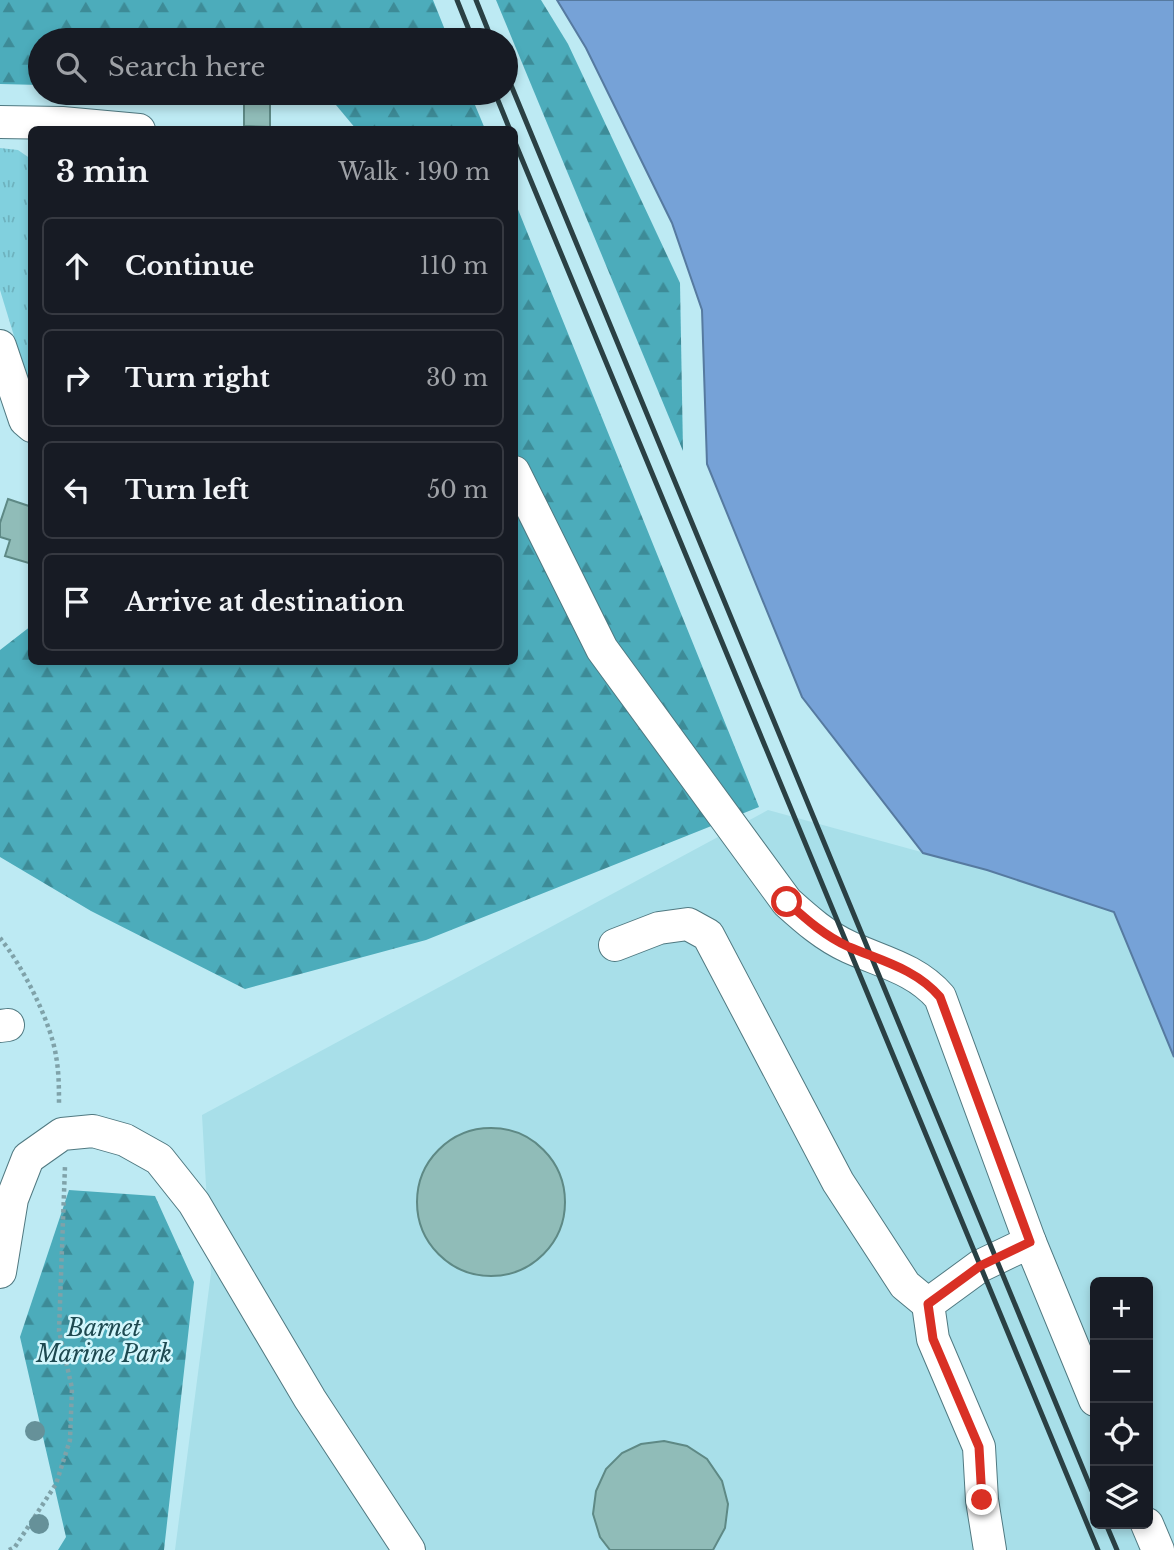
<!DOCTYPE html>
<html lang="en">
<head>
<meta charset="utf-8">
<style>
	:root { --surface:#171b24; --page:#242831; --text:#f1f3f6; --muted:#9ea1a6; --line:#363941 }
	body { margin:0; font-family:"Libre Baskerville",serif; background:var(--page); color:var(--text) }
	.controls { position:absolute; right:21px; bottom:21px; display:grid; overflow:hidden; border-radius:10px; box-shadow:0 4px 10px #0003 }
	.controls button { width:63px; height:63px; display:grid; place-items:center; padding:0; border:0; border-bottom:2px solid var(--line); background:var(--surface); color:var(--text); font:35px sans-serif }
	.stop { position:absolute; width:21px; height:21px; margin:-16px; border:5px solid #d93025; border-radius:50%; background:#fff }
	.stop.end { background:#d93025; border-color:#fff; box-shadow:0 2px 7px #0008 }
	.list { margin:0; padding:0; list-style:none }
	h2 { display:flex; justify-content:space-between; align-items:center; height:91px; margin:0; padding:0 28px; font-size:30px }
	h2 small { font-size:23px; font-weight:400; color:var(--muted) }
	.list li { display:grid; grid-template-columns:46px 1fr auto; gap:21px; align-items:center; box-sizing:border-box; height:98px; margin:0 14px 14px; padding:0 14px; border:2px solid var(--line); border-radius:10px }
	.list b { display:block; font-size:26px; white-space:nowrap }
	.list em { font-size:23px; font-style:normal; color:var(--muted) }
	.icon { flex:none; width:38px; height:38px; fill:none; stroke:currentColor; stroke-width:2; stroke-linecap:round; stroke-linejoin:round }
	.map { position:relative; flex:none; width:1174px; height:1550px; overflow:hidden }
	.search { position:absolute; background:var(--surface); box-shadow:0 4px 10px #0003; left:28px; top:28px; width:490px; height:77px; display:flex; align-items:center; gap:18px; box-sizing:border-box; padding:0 24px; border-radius:38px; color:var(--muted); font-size:26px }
	.panel { position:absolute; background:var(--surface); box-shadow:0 4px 10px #0003; left:28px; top:126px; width:490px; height:539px; border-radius:10px }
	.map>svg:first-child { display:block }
</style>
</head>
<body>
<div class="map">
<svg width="1174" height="1550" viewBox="0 0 1174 1550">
	<defs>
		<pattern id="grass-tufts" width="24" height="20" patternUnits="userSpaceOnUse" patternTransform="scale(1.75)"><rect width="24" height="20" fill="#81d0de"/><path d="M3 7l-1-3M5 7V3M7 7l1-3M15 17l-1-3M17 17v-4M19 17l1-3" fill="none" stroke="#6eb2be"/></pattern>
		<pattern id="forest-firs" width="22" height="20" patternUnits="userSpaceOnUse" patternTransform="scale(1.75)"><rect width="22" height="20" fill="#4cacbb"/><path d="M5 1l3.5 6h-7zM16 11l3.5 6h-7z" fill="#3d8b97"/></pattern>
	</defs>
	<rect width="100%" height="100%" fill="#bdeaf3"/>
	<!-- built -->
	<path fill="#a8dfe9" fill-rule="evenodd" d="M768,810L987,870L1114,912L1174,1057V1550H175L211,1273L202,1115ZM1095,1282H1148V1524H1095Z"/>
	<!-- grass -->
	<polygon fill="url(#grass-tufts)" points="0,148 18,150 31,159 31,392 0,290"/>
	<!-- forest -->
	<g fill="url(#forest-firs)">
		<polygon points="0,0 433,0 449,40 252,40 244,35 242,40 40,40 40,85 0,84"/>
		<polygon points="496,0 541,0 568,44 680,283 683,451"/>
		<polygon points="326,93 470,93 485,129 356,129"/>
		<polygon points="515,202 759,807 426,940 245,989 91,911 0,857 0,650 31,626 32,662 514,662"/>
		<polygon points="69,1190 155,1196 194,1282 164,1550 58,1550 66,1537 20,1337"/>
	</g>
	<!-- water -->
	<polygon fill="#76a2d7" stroke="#567aa0" stroke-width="2" points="557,0 1174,0 1174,1057 1114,912 987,870 923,853 802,697 707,464 702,310 672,223 586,48"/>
	<!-- building -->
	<g fill="#90bcb8" stroke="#5e8985" stroke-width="2">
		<polygon points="244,99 270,100 270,127 244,126"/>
		<polygon points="8,499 32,507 32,564 5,556 10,540 0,537 0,523"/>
		<circle cx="491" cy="1202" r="74"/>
		<polygon points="664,1441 687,1446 707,1459 722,1481 728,1504 725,1528 713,1550 610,1550 600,1537 593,1514 596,1491 606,1469 622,1453 641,1444"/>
	</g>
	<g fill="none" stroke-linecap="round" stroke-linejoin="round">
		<!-- minor casing -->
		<g stroke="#507981" stroke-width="34">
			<g id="minor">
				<polyline points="0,122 62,123 139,130"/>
				<polyline points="0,346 25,420 32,426"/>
				<path d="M514,472L602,649L787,902C807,920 825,936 849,947C882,962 916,969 940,997L1030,1242"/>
				<polyline points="615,945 659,928 688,924 708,935 838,1182 905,1285 928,1304"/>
				<polyline points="0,1026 8,1025"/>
				<polyline points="0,1272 12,1199 28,1158 62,1134 93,1131 125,1140 159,1159 194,1203 310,1399 409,1550"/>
				<polyline points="1147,1524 1158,1550"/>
				<polyline points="990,1550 982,1500 979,1447 933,1339 928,1304 980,1266 1030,1242 1095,1400"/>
			</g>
		</g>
		<!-- path -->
		<g stroke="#7fa2a9" stroke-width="4.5" stroke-dasharray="3.5 3.5" stroke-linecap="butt">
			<path d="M0,938C22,965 51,1022 56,1056C59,1072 59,1089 59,1106"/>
			<polyline points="9,1550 15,1547 56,1484 70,1440 72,1388 59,1331 65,1166"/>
		</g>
		<!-- minor -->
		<use href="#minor" stroke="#fff" stroke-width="32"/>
		<!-- rail -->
		<g stroke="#2a4044" stroke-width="5">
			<polyline points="457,0 473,40"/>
			<polyline points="476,0 492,40"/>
			<polyline points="506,73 1095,1498"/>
			<polyline points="495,93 510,130"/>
			<polyline points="514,140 1098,1550"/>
			<polyline points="1106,1524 1117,1550"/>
		</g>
	</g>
	<!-- trees -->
	<g fill="#669199">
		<circle cx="35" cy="1431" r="10"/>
		<circle cx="39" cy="1524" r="10"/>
	</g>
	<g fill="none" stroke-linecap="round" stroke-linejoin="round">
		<!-- route -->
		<path stroke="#d93025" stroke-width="9" d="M787,902C807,920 825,936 849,947C882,961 916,969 940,997L1030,1242L980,1266L928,1304L933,1339L979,1447L982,1500"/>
	</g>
	<g text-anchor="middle" stroke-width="5" stroke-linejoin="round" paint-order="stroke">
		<!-- park labels -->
		<g font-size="23" font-style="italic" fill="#1e4950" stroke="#d2f6fc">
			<text x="104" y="1336">Barnet<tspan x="104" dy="26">Marine Park</tspan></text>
		</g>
	</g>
</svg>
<div class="controls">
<button>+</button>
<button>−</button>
<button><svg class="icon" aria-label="locate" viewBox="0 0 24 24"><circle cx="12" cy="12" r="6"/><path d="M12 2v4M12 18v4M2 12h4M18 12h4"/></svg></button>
<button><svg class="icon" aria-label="layers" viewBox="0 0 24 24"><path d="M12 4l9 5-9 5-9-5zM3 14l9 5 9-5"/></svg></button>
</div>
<div class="stop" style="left:787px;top:902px"></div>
<div class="stop end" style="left:982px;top:1500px"></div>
<div class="search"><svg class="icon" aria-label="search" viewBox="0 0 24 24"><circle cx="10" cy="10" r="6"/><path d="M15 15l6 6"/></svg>Search here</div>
<section class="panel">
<h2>3 min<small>Walk · 190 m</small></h2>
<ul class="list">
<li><svg class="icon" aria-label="ahead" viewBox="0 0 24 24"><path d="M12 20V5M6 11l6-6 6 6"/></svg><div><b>Continue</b></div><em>110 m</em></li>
<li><svg class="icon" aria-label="right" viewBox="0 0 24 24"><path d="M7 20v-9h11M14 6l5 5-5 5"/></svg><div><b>Turn right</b></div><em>30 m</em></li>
<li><svg class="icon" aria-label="left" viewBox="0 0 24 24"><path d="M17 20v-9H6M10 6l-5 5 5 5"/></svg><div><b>Turn left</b></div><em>50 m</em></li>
<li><svg class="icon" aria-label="arrive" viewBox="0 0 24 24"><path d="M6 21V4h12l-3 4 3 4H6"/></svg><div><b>Arrive at destination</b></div></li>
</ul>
</section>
</div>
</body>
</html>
